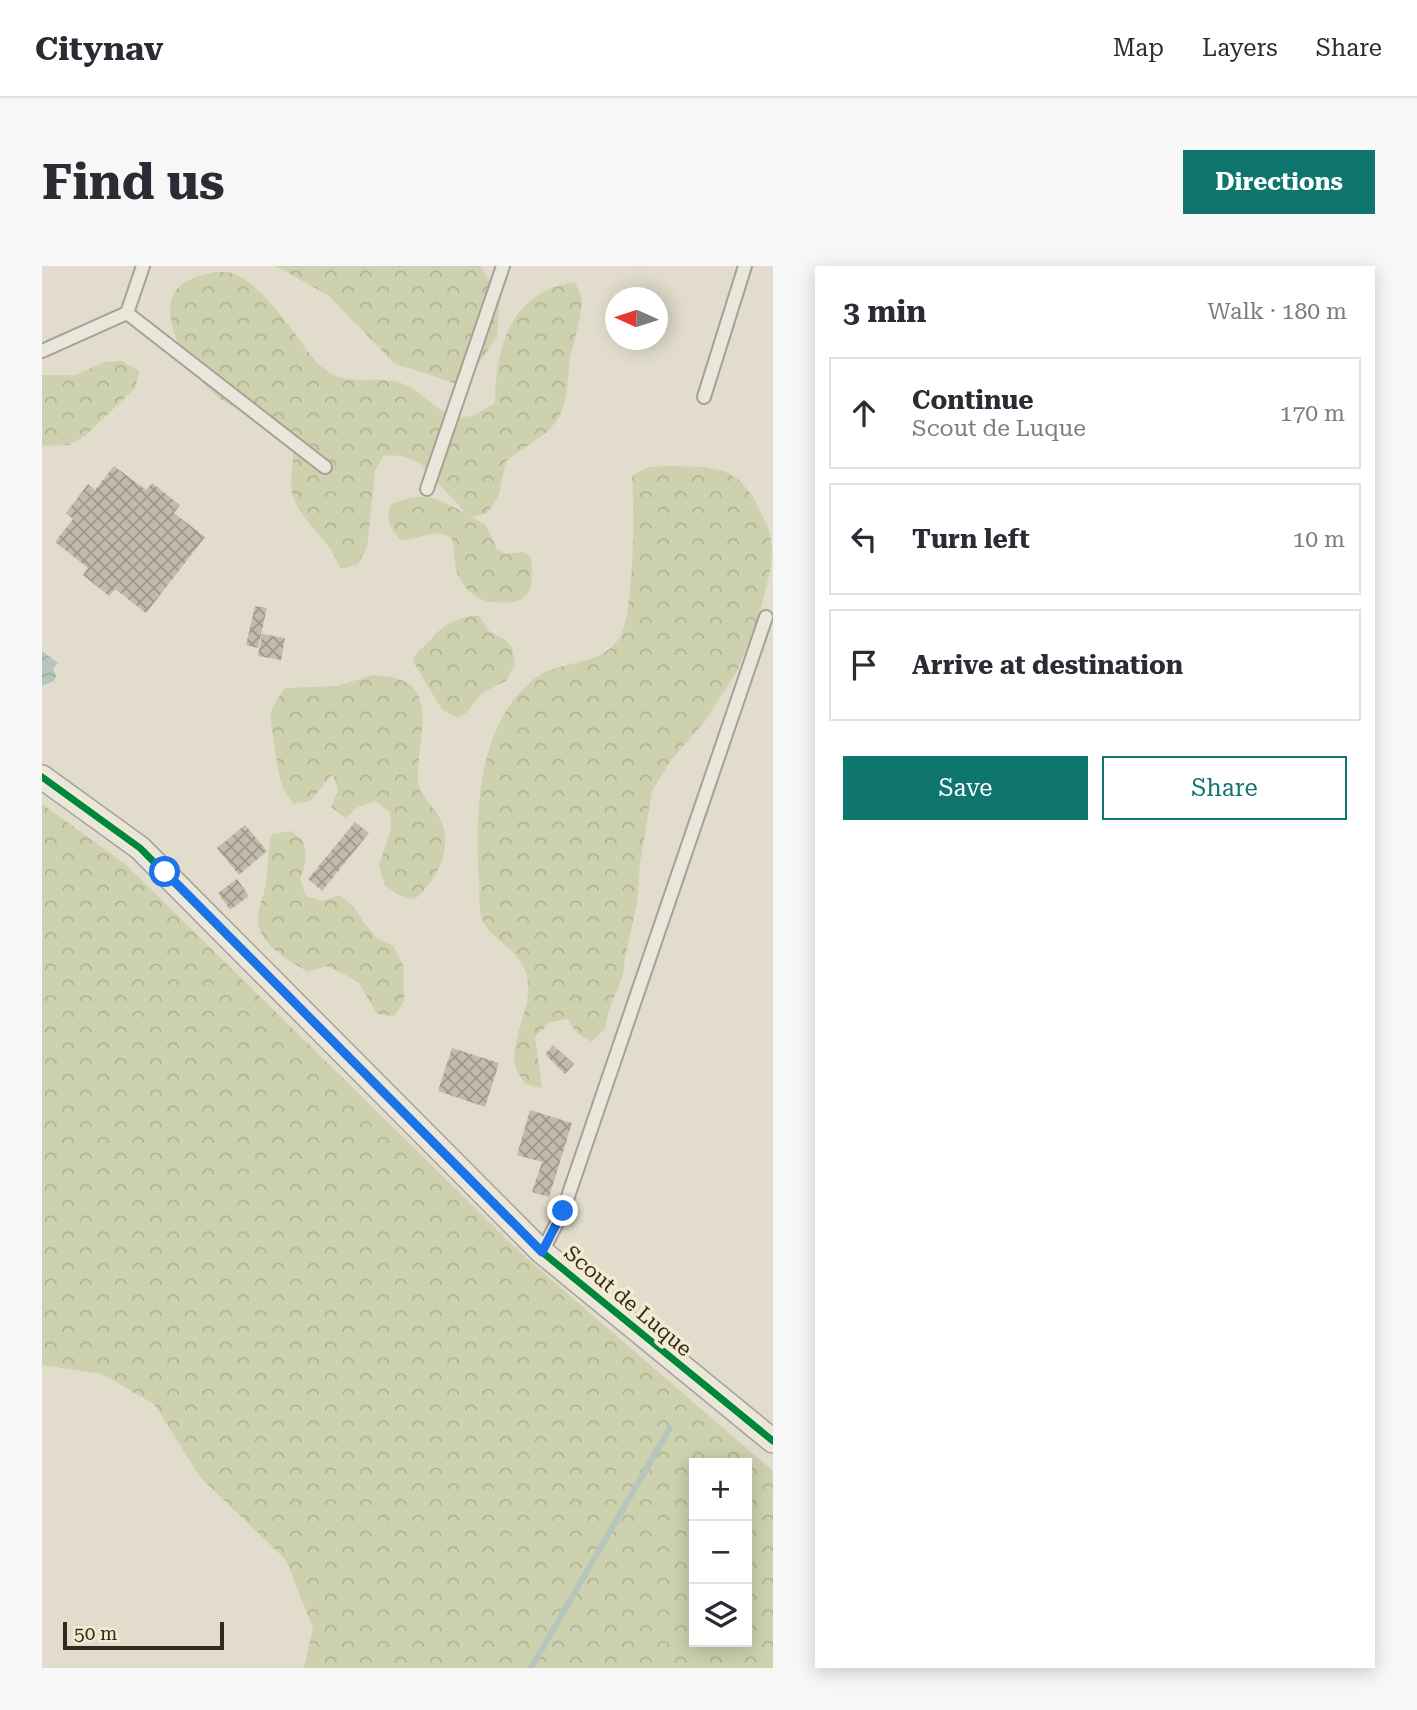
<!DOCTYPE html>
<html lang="en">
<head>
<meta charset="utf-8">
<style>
	:root { --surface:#fff; --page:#f7f7f7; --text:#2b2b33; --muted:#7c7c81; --line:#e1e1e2; --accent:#0f766e }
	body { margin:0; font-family:"Roboto Serif",serif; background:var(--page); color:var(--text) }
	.controls { position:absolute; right:21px; bottom:21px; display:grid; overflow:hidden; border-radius:0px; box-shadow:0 4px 18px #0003 }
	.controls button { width:63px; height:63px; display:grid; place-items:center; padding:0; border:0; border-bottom:2px solid var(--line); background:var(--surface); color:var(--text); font:35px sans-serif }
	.compass { position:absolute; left:563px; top:21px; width:63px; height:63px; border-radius:50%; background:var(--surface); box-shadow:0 4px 18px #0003; rotate:273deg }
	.scale { position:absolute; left:21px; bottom:18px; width:161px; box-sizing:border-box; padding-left:7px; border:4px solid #33291d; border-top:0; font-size:19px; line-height:24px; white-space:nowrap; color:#33291d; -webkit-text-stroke:5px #f3ebd0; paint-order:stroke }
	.stop { position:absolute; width:21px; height:21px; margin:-16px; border:5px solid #1a73e8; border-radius:50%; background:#fff }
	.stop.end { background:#1a73e8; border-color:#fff; box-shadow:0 2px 7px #0008 }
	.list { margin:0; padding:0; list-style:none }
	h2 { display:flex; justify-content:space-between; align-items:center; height:91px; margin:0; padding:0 28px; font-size:30px }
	h2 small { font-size:23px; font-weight:400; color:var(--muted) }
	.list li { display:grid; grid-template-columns:46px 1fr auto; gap:21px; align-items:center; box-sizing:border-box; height:112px; margin:0 14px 14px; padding:0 14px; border:2px solid var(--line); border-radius:0px }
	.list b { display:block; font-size:26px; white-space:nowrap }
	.list p { margin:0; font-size:23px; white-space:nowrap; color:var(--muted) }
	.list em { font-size:23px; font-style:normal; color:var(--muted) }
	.actions { display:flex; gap:14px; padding:21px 28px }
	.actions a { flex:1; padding:16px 0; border:2px solid var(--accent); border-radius:0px; text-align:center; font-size:24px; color:var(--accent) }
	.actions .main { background:var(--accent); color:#fff }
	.icon { flex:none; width:38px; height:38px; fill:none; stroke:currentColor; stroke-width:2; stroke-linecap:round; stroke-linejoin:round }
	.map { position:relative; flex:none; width:731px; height:1402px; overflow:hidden; border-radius:0px }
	header { display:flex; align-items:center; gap:42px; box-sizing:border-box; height:98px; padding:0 35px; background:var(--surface); border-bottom:2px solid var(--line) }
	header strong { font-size:33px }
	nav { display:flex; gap:38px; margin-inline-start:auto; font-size:24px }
	.intro { display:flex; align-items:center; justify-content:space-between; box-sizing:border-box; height:168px; padding:0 42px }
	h1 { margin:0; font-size:49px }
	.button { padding:18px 32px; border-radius:0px; background:var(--accent); color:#fff; font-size:24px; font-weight:700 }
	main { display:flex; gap:42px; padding:0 42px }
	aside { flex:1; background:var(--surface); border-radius:0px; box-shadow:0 4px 18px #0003 }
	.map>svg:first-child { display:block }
</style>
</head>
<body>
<header>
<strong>Citynav</strong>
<nav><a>Map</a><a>Layers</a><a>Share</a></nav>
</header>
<div class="intro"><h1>Find us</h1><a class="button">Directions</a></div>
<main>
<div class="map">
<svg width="731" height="1402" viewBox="0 0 731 1402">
	<defs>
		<pattern id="forest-crowns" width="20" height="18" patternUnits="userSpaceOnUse" patternTransform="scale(1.75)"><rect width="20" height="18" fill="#ced1ae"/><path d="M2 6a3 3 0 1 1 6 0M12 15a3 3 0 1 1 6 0" fill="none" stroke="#b1b395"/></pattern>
		<pattern id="water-waves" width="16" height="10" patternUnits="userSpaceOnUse" patternTransform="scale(1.75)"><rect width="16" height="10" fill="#b6c6bd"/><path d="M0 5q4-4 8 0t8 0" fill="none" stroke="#9daaa2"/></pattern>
		<pattern id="building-cross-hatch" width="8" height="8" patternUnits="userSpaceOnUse" patternTransform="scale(1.75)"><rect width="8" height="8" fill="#c4baac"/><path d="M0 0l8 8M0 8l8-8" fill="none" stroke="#a0978b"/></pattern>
	</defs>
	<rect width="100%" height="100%" fill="#e1dccb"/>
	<!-- forest -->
	<g fill="url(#forest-crowns)" fill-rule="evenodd">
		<polygon points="234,0 438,0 458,30 455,71 421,120 352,97 287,30"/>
		<path d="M174,6C181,6 189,6 195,9C221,22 240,52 258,74C266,86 274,98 286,106C310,122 339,107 364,119C385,129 402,157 429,150C437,148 446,141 453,137C453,81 469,25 533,16L540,33L538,52L528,92L524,130L519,147L508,164L464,195L456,232L445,247L429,251L444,259L455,283L463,288L481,286L489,291C493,325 487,341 450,336C434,334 424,325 417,311C411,299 413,285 410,273C393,260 378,274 359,274C347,262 344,254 349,238C386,224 391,232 424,247L377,197L360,190L342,189L333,205L325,281L316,298L299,303C296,297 293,290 289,284C276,265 256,250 250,227C246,209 256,186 248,169C235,144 209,150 188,139C159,125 119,65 130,32C136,14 158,9 174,6Z"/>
		<polygon points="80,95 97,105 93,122 43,170 27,179 0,180 0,109 34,109 62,96"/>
		<path d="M625,200L663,201L683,205L698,215L711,230L727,264L730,282L729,301L716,354L696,403L664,454L629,494L610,525L598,597L595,637L583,692L581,709L567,744L563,762L550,776L535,767L525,753L507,757L493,771L500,822L483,818C480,812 474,805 473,799C468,769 492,741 485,711C478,681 449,676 440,653C436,642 438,627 437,616C433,549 434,459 492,413C517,393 556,402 577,373C592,353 593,238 590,210L606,201Z"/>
		<path d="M428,350H437L447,365L464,374L470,381L473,399L464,415L440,427L424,447L416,452L400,444L371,395C374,384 382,382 389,373C401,359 410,355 428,350Z"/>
		<path d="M331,409C342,410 357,411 367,418C394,437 371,492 377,521C380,532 392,541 398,552C412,582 396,613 373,633L356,629L342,618L337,599L349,563L348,546L333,535L316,541L303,552L289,541L296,524L291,508L268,535L251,538L241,523L236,505L228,449L233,437L243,422L295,420Z"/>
		<path d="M0,538L82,597L482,990L731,1205V1402H262L271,1362L244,1294L158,1211L113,1139L60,1108L0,1099ZM652,1197H705V1376H652Z"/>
		<path d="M249,565L262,576L264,595L258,613L264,630L281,635L298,629L312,641L322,657L335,672L351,680L361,699L362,735L352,750L335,748L317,717L302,708L284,700L266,706C247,694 216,679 216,653C216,641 223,628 224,616C227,599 225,584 230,568Z"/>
	</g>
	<!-- water -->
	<polygon fill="url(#water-waves)" points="0,385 16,397 11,403 14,410 12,415 0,420"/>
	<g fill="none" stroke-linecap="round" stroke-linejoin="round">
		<!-- stream -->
		<polyline stroke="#b6c6bd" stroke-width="6" points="489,1402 628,1162"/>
	</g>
	<!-- building -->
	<g fill="url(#building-cross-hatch)">
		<polygon points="72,200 104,224 110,217 138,239 132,247 163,271 104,347 73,323 67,330 41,309 46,302 13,276 31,253 24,247 46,218 53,224"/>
		<polygon points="213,340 225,342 216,382 204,379"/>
		<polygon points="220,368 243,372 239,394 216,390"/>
		<polygon points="313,556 327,567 280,625 266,613"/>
		<polygon points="203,559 225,585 197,609 175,582"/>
		<polygon points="195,613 207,630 188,644 176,627"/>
		<polygon points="511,779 532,798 523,808 503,788"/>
		<polygon points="410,782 457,797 443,841 396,825"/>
		<polygon points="488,844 530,857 507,931 490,926 500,896 475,889"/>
	</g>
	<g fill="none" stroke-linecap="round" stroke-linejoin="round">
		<!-- lane casing -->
		<g stroke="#a6a194" stroke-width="16">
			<g id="lane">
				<polyline points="101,0 85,47 283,201"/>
				<polyline points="0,85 85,47"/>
				<polyline points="662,131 703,0"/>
				<polyline points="385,223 461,0"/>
				<polyline points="500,986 521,945 724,351"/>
			</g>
		</g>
		<!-- street casing -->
		<g stroke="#a6a194" stroke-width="26">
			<polyline id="street" points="0,511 98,582 500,986 731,1175"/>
		</g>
		<!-- lane -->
		<use href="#lane" stroke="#eae6dc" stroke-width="12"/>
		<!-- street -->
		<use href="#street" stroke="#eae6dc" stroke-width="23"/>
		<!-- cycleway casing -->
		<g stroke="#f3ebd0" stroke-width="11">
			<polyline id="cycleway" points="0,511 98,582 500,986 731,1175"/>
		</g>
		<!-- cycleway -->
		<use href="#cycleway" stroke="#00873e" stroke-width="7"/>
	</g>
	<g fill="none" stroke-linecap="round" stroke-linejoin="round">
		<!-- route -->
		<polyline stroke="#1a73e8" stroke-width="9" points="123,606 500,986 521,945"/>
	</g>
	<g text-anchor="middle" stroke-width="7" stroke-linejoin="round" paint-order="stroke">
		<!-- street labels -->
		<g font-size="21" fill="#33291d" stroke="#f3ebd0">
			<text transform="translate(586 1035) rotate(40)" y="7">Scout de Luque</text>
		</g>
	</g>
</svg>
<div class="controls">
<button>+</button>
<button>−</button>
<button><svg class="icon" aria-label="layers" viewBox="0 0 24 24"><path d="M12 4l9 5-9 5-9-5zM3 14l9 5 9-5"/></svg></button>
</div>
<svg class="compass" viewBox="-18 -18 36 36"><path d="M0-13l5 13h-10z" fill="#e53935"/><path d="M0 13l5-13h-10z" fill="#7c7c81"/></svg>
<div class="scale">50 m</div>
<div class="stop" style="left:123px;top:606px"></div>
<div class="stop end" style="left:521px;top:945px"></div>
</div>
<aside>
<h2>3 min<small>Walk · 180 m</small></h2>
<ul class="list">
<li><svg class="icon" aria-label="ahead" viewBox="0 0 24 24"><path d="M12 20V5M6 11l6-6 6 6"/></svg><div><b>Continue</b><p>Scout de Luque</p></div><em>170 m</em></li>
<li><svg class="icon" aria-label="left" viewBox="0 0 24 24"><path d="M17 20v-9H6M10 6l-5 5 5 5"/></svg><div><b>Turn left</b></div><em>10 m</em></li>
<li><svg class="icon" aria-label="arrive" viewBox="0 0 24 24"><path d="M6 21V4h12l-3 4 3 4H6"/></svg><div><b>Arrive at destination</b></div></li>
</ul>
<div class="actions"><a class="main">Save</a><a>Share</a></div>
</aside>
</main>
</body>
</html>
